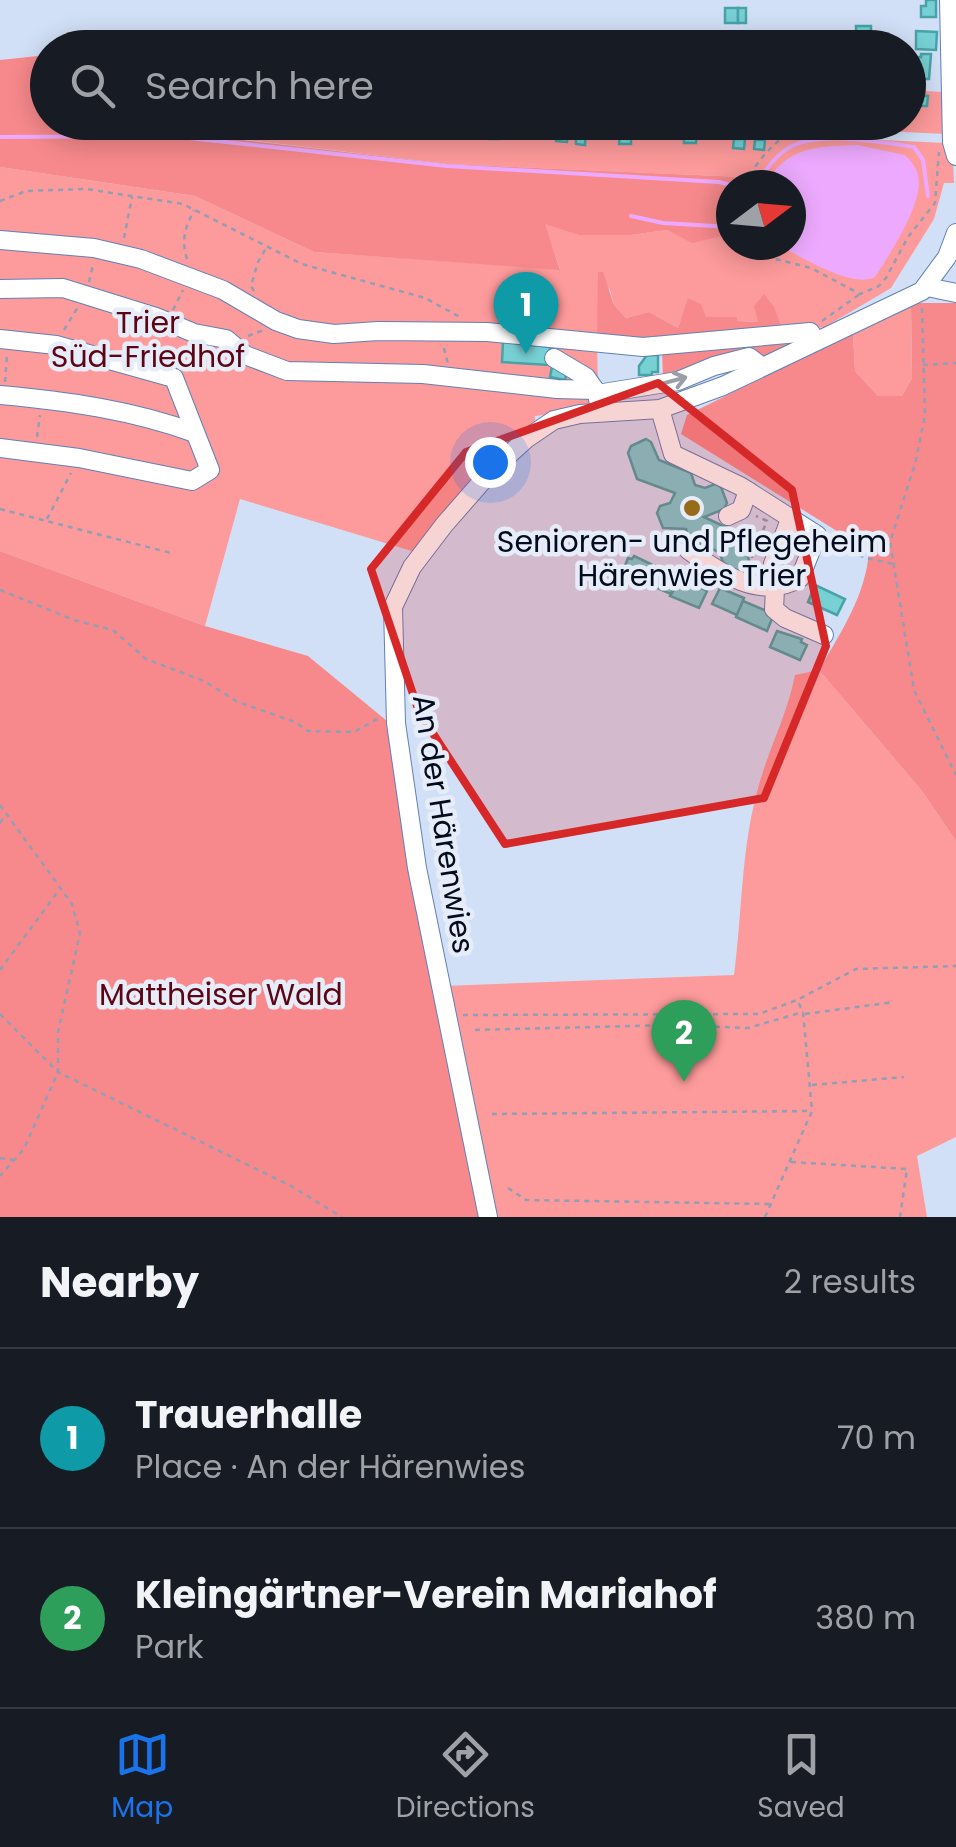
<!DOCTYPE html>
<html lang="en">
<head>
<meta charset="utf-8">
<style>
	:root { --surface:#171b24; --page:#242831; --text:#f1f3f6; --muted:#9ea1a6; --line:#363941; --accent:#1a73e8 }
	body { margin:0; font-family:Poppins,sans-serif; background:var(--page); color:var(--text) }
	.compass { position:absolute; left:716px; top:170px; width:90px; height:90px; border-radius:50%; background:var(--surface); box-shadow:0 5px 25px #0003; rotate:74deg }
	.you { position:absolute; left:490px; top:462px; width:35px; height:35px; margin:-25px; border:8px solid #fff; border-radius:50%; background:#1a73e8; box-shadow:0 0 0 15px #1a73e833 }
	.badge { display:grid; place-items:center; width:65px; height:65px; border-radius:50%; background:var(--accent); color:#fff; font-size:32px; font-weight:700 }
	.pin { position:absolute; translate:-50% -82px; filter:drop-shadow(0 2px 5px #0008) }
	.pin::after { content:''; position:absolute; top:52px; width:35px; height:30px; background:inherit; clip-path:polygon(0 0,100% 0,50% 100%) }
	.list { margin:0; padding:0; list-style:none }
	h2 { display:flex; justify-content:space-between; align-items:center; height:130px; margin:0; padding:0 40px; font-size:42px }
	h2 small { font-size:32px; font-weight:400; color:var(--muted) }
	.list li { display:grid; grid-template-columns:65px 1fr auto; gap:30px; align-items:center; box-sizing:border-box; height:180px; padding:0 40px; border-top:2px solid var(--line) }
	.list b { display:block; font-size:38px; white-space:nowrap }
	.list p { margin:0; font-size:32px; white-space:nowrap; color:var(--muted) }
	.list em { font-size:32px; font-style:normal; color:var(--muted) }
	.icon { flex:none; width:55px; height:55px; fill:none; stroke:currentColor; stroke-width:2; stroke-linecap:round; stroke-linejoin:round }
	.map { position:relative; flex:none; width:956px; height:1217px; overflow:hidden }
	.search { position:absolute; background:var(--surface); box-shadow:0 5px 25px #0003; left:30px; right:30px; top:30px; height:110px; display:flex; align-items:center; gap:25px; box-sizing:border-box; padding:0 35px; border-radius:55px; color:var(--muted); font-size:38px }
	.sheet { height:490px; background:var(--surface) }
	nav { display:flex; justify-content:space-around; align-items:center; box-sizing:border-box; height:140px; border-top:2px solid var(--line); background:var(--surface); font-size:28px; color:var(--muted) }
	nav a { display:grid; justify-items:center; gap:5px }
	nav .on { color:var(--accent) }
	.map>svg:first-child { display:block }
</style>
</head>
<body>
<div class="map">
<svg width="956" height="1217" viewBox="0 0 956 1217">
	<rect width="100%" height="100%" fill="#d2e0f7"/>
	<!-- green -->
	<g fill="#fd9a9b">
		<polygon points="909,90 943,92 945,134 785,126 778,135 945,143 953,163 954,183 944,183 934,219 891,288 825,327 783,332 759,322 737,321 736,317 706,317 689,298 678,328 649,312 626,318 614,305 609,287 597,342 598,386 595,409 535,416 535,427 415,552 240,499 205,626 0,551 0,167 195,196 314,252 560,269 544,223 578,235 631,235 667,230 692,242 731,234 731,245 791,245 791,185 742,185 742,177 447,164 124,125 124,123 908,122"/>
		<polygon points="911,303 912,378 902,396 878,396 855,371 853,333"/>
		<path d="M819,670L922,791L956,841V1137L917,1156L927,1217H486L444,986L734,975C742,915 741,851 757,792C767,752 787,716 795,675Z"/>
	</g>
	<!-- forest -->
	<g fill="#f7898c">
		<polygon points="47,55 48,122 124,123 125,126 447,164 743,177 742,185 731,185 731,234 692,243 667,230 631,235 578,235 545,224 560,270 314,252 195,196 0,167 0,60"/>
		<polygon points="598,272 603,272 614,305 626,318 649,312 678,328 688,298 701,304 706,317 737,317 737,321 758,322 754,306 764,294 774,307 783,332 670,343 597,340"/>
		<path d="M911,303H956V841L922,791L819,670C841,632 866,595 869,551L681,434L687,415L853,333L855,371L878,396H902L912,378Z"/>
		<polygon points="785,339 791,347 762,362 663,381 662,350"/>
		<polygon points="0,551 205,626 308,656 387,721 486,1217 0,1217"/>
	</g>
	<!-- water -->
	<path fill="#eca9fd" d="M857,145L905,155C911,161 916,167 918,175C925,201 890,254 875,277C852,289 801,257 779,245H791V185H764C789,146 814,147 857,145Z"/>
	<g fill="none" stroke-linecap="round" stroke-linejoin="round">
		<!-- stream -->
		<g stroke="#eca9fd" stroke-width="4">
			<polyline points="0,137 170,136 447,166 719,182 731,185"/>
			<path d="M756,185C765,171 777,152 794,145C825,132 881,142 914,147L923,160L928,196"/>
			<polyline points="631,216 663,223 731,227"/>
		</g>
	</g>
	<!-- building -->
	<g fill="#77d0d4" stroke="#48a3a7" stroke-width="2.5">
		<polygon points="926,0 936,0 936,17 921,17 921,6 926,6"/>
		<rect x="725" y="8" width="13" height="15"/>
		<rect x="738" y="8" width="8" height="15"/>
		<polygon points="856,26 871,26 871,34 856,33"/>
		<polygon points="916,31 937,32 936,50 916,49"/>
		<polygon points="921,54 931,54 929,79 912,79 912,57 921,57"/>
		<polygon points="916,95 928,96 927,106 915,106"/>
		<rect x="489" y="127" width="10" height="12"/>
		<polygon points="557,130 568,131 567,142 556,141"/>
		<polygon points="576,132 586,132 585,145 576,144"/>
		<polygon points="684,132 697,132 696,143 684,143"/>
		<polygon points="620,134 631,134 631,144 619,144"/>
		<polygon points="734,139 745,139 744,149 733,148"/>
		<polygon points="755,140 765,140 764,150 754,149"/>
		<polygon points="503,341 550,347 549,365 502,362"/>
		<polygon points="647,355 658,355 658,372 652,372 652,375 639,375 639,366"/>
		<polygon points="552,367 567,370 565,380 550,377"/>
		<polygon points="646,439 651,442 659,460 691,473 695,485 705,488 715,484 721,487 727,503 724,509 704,517 738,533 748,530 750,537 742,540 750,563 748,568 732,574 727,572 719,552 689,539 686,529 663,528 657,513 660,506 670,503 675,493 637,479 628,453 631,446"/>
		<polygon points="634,556 651,564 643,581 626,573 627,569 624,568 628,558 632,559"/>
		<polygon points="656,566 678,576 671,594 646,583 648,580 645,578 650,567 655,569"/>
		<polygon points="681,578 707,591 699,608 670,596"/>
		<polygon points="815,585 845,599 837,615 808,602"/>
		<polygon points="720,588 744,598 737,615 712,604"/>
		<polygon points="743,601 774,614 767,631 736,617"/>
		<polygon points="777,631 802,639 801,642 807,645 800,660 770,647"/>
	</g>
	<g fill="none" stroke-linecap="round" stroke-linejoin="round">
		<!-- minor casing -->
		<g stroke="#6181b4" stroke-width="20">
			<g id="minor">
				<polyline points="949,0 952,142 956,156"/>
				<polyline points="0,240 94,248 141,259 223,290 276,321 298,329 334,334 378,331 487,332 643,347 810,332 816,340"/>
				<polyline points="927,287 956,293"/>
				<polyline points="0,289 63,288 156,317 194,333 226,339 245,355 287,371 423,374 557,389 595,390 597,394"/>
				<polyline points="0,339 56,345 174,378 210,470 192,481 79,458 0,448"/>
				<polyline points="554,358 586,377 595,390"/>
				<path d="M0,395C67,401 132,410 195,433"/>
				<polyline points="599,404 597,394 678,381 714,366 749,357 761,366"/>
				<path d="M660,409L673,454L740,486L817,535L800,578C761,601 720,573 688,550"/>
				<polyline points="728,516 741,510 748,491"/>
				<polyline points="773,564 791,517"/>
				<polyline points="775,589 774,609 785,618 824,635"/>
				<polyline points="488,1217 417,868 396,723 393,607 412,567 444,525 492,470 526,439 554,420 580,414 660,409 723,386 922,291 947,257 956,233"/>
			</g>
		</g>
		<!-- path -->
		<g stroke="#919eb3" stroke-width="2.5" stroke-dasharray="5 5" stroke-linecap="butt">
			<path d="M748,185C752,163 772,147 788,132"/>
			<polyline points="0,201 26,191 86,189 183,204 302,264 425,298 460,317"/>
			<polyline points="124,238 132,197"/>
			<polyline points="750,245 764,256 811,268 860,294 879,286 886,278 908,237 935,203 939,152"/>
			<path d="M187,259C181,240 185,228 194,210"/>
			<polyline points="89,282 93,265"/>
			<polyline points="254,291 251,286 258,262 266,248"/>
			<polyline points="922,308 925,416 915,464 890,542 914,690 956,775"/>
			<polyline points="173,310 183,290"/>
			<polyline points="822,321 860,294"/>
			<polyline points="64,330 78,307"/>
			<polyline points="248,336 264,330"/>
			<polyline points="444,348 448,364"/>
			<polyline points="923,365 956,363"/>
			<polyline points="183,369 208,349"/>
			<polyline points="5,382 7,355"/>
			<polyline points="37,437 40,415"/>
			<polyline points="0,509 171,553"/>
			<polyline points="47,519 71,473"/>
			<polyline points="831,543 866,558 894,564"/>
			<polyline points="752,568 752,556 767,521 756,516"/>
			<polyline points="0,590 74,620 113,630 146,659 204,681 238,702 295,722 308,731 354,732 379,718"/>
			<polyline points="0,805 72,904 80,933 58,1032 58,1072 24,1149 0,1176"/>
			<polyline points="0,823 5,815"/>
			<polyline points="0,970 59,890"/>
			<polyline points="0,1014 58,1072 291,1186 342,1217"/>
			<polyline points="805,1014 894,1002"/>
			<polyline points="463,1015 759,1014 797,1000 856,969 956,966"/>
			<polyline points="475,1030 672,1025 748,1028 803,1012"/>
			<polyline points="812,1085 904,1077"/>
			<polyline points="492,1114 812,1111"/>
			<polyline points="0,1158 13,1160"/>
			<polyline points="791,1162 907,1169 900,1217"/>
			<polyline points="508,1188 526,1200 771,1204"/>
			<polyline points="765,1217 812,1111 803,1012 798,1002"/>
		</g>
		<!-- minor -->
		<use href="#minor" stroke="#fff" stroke-width="18"/>
	</g>
	<!-- one-way arrows -->
	<defs><path id="oneway-shaft" d="M-6 0H5M1.5-3L5.5 0L1.5 3" fill="none" stroke-width="1.6" stroke-linecap="round" stroke-linejoin="round" transform="scale(2.5)"/></defs>
	<use stroke="#9a9ea5" href="#oneway-shaft" transform="translate(672 381) rotate(-15)"/>
	<!-- marked area -->
	<path fill="#d62828" fill-opacity="0.2" stroke="#d62828" stroke-width="8" stroke-linejoin="round" d="M658,383L792,490L826,646L764,798L505,844L419,712L371,569L466,452Z"/>
	<!-- markers -->
	<circle fill="#966c18" stroke="#e6edf8" stroke-width="4" cx="692" cy="508" r="10"/>
	<g text-anchor="middle" stroke-width="9" stroke-linejoin="round" paint-order="stroke">
		<!-- park labels -->
		<g font-size="30" fill="#5d0415" stroke="#e6edf8">
			<text x="148" y="333">Trier<tspan x="148" dy="34">Süd-Friedhof</tspan></text>
			<text x="221" y="1005">Mattheiser Wald</text>
		</g>
		<!-- poi labels -->
		<g font-size="30" fill="#030c1e" stroke="#e6edf8">
			<text x="692" y="552">Senioren- und Pflegeheim<tspan x="692" dy="34">Härenwies Trier</tspan></text>
		</g>
		<!-- street labels -->
		<g font-size="30" fill="#030c1e" stroke="#e6edf8">
			<text transform="translate(443 824) rotate(81)" y="10">An der Härenwies</text>
		</g>
	</g>
</svg>
<svg class="compass" viewBox="-18 -18 36 36"><path d="M0-13l5 13h-10z" fill="#e53935"/><path d="M0 13l5-13h-10z" fill="#9ea1a6"/></svg>
<div class="you"></div>
<div class="pin badge" style="left:526px;top:354px;background:#0f9aa8">1</div>
<div class="pin badge" style="left:684px;top:1082px;background:#2e9e5b">2</div>
<div class="search"><svg class="icon" aria-label="search" viewBox="0 0 24 24"><circle cx="10" cy="10" r="6"/><path d="M15 15l6 6"/></svg>Search here</div>
</div>
<section class="sheet">
<h2>Nearby<small>2 results</small></h2>
<ul class="list">
<li><span class="badge" style="background:#0f9aa8">1</span><div><b>Trauerhalle</b><p>Place · An der Härenwies</p></div><em>70 m</em></li>
<li><span class="badge" style="background:#2e9e5b">2</span><div><b>Kleingärtner-Verein Mariahof</b><p>Park</p></div><em>380 m</em></li>
</ul>
</section>
<nav>
<a class="on"><svg class="icon" aria-label="map" viewBox="0 0 24 24"><path d="M3 6l6-2 6 2 6-2v14l-6 2-6-2-6 2zM9 4v14M15 6v14"/></svg>Map</a>
<a><svg class="icon" aria-label="directions" viewBox="0 0 24 24"><path d="M12 3l9 9-9 9-9-9zM9 14v-3h6M13 9l2 2-2 2"/></svg>Directions</a>
<a><svg class="icon" aria-label="saved" viewBox="0 0 24 24"><path d="M7 4h10v16l-5-4-5 4z"/></svg>Saved</a>
</nav>
</body>
</html>
